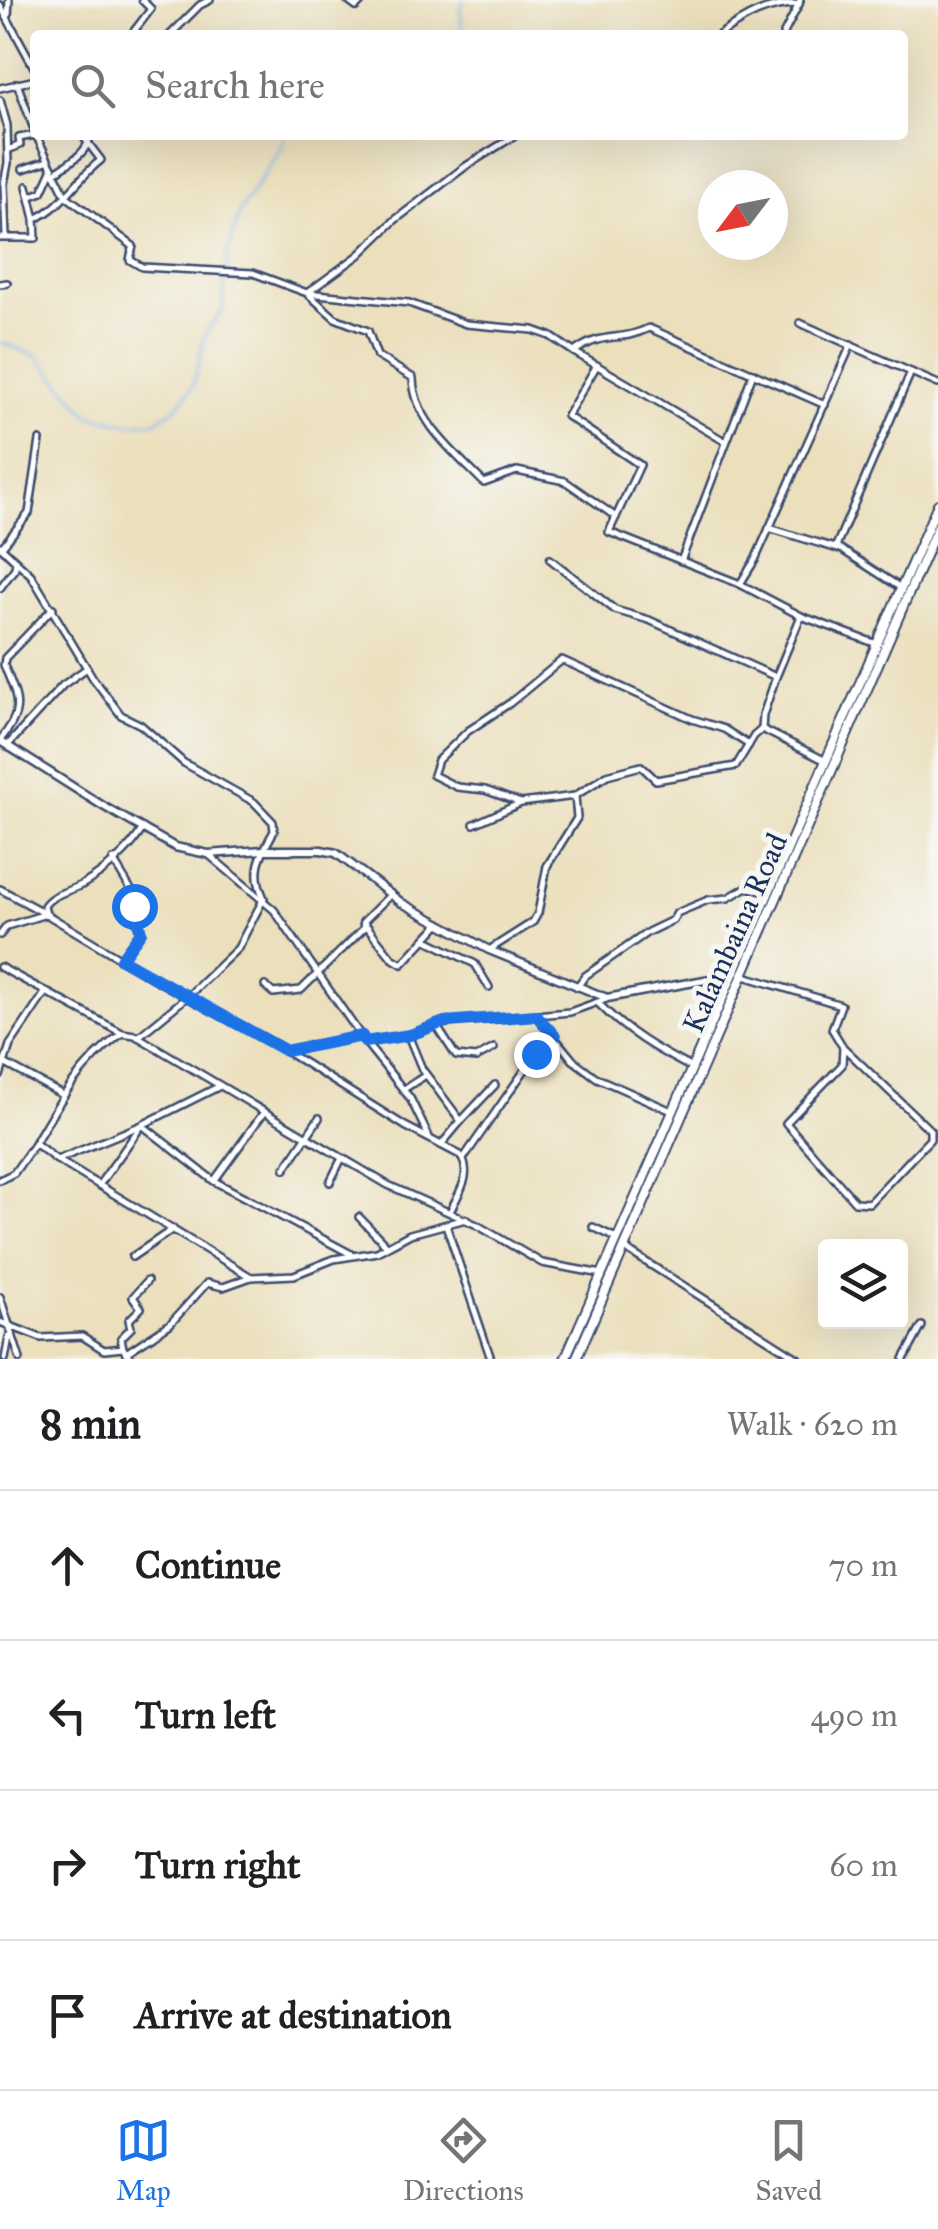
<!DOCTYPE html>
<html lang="en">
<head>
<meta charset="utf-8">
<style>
	:root { --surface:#fff; --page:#f2f2f2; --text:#202124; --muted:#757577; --line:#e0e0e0; --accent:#1a73e8 }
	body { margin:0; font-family:"IM FELL Great Primer",serif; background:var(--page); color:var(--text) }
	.controls { position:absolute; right:30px; bottom:30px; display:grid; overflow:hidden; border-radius:10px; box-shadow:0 10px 40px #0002 }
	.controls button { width:90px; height:90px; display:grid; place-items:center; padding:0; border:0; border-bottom:2px solid var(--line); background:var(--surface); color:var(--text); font:50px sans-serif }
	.compass { position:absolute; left:698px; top:170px; width:90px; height:90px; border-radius:50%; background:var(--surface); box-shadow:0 10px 40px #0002; rotate:238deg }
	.stop { position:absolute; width:30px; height:30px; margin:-22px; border:8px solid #1a73e8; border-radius:50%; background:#fff }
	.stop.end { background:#1a73e8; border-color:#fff; box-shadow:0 2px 10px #0008 }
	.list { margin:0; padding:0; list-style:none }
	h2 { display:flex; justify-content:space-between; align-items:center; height:130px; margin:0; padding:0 40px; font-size:42px }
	h2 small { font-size:32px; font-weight:400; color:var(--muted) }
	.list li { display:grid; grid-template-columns:65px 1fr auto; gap:30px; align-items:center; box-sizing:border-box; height:150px; padding:0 40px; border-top:2px solid var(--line) }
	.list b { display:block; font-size:38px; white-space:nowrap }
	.list em { font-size:32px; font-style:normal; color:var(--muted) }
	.icon { flex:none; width:55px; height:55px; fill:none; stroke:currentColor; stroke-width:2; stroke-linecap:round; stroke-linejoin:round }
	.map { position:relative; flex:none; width:938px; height:1359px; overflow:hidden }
	.search { position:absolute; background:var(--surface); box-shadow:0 10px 40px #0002; left:30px; right:30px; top:30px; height:110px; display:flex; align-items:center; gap:25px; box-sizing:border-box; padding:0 35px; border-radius:10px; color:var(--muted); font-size:38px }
	.sheet { height:730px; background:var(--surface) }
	nav { display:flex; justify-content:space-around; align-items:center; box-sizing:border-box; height:140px; border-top:2px solid var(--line); background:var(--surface); font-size:28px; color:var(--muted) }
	nav a { display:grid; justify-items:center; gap:5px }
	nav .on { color:var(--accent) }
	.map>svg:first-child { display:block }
</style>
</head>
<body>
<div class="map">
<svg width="938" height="1359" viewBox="0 0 938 1359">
	<rect width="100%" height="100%" fill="#f6f6f2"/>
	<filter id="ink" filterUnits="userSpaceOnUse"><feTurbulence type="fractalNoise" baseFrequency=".01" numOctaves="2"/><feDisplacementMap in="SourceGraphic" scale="20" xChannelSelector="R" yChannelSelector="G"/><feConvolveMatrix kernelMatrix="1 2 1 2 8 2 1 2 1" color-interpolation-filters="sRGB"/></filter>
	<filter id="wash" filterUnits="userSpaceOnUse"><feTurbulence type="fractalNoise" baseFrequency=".0048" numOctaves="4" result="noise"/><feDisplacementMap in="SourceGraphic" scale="40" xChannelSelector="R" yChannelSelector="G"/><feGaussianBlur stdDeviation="2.25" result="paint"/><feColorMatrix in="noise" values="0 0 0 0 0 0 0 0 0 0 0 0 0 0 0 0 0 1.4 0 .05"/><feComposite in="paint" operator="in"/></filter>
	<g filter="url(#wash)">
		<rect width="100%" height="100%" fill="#ebdfbc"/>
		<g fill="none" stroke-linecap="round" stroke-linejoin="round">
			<!-- stream -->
			<g stroke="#7ab5ec" stroke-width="2.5">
				<polyline points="463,35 460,8 464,0"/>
				<polyline points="0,342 37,356 90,416 129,424 155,422 177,407 193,386 206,332 222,312 228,252 240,211 281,149 285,135"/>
			</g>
		</g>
	</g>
	<g filter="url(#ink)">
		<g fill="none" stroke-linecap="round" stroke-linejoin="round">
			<!-- minor casing -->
			<g stroke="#3a496c" stroke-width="10">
				<g id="minor">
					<polyline points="347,0 356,7 363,0"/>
					<polyline points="0,5 35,69"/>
					<polyline points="8,16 9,0"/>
					<polyline points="131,35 151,9 142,0"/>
					<polyline points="170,35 200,5 210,0"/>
					<path d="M719,35C745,17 767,4 799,4L800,0"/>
					<polyline points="783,35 799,4"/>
					<polyline points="17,83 35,132"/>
					<polyline points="0,88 35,80"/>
					<polyline points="0,100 7,125 8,163 4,184 6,237"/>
					<path d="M36,135L66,196L133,246L130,260L142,267L253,273L307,293L409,303L466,324L533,330L550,336L574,352C604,330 618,343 649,328L825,405"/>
					<path d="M516,135L466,166L395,220L359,255L307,293L335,318L368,331L377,356L413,378C414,421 456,454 484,483L517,471L565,481L616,517"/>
					<polyline points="8,150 20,145 19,138 35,135"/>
					<polyline points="23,169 47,161"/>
					<path d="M54,173C68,163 88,154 90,135"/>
					<polyline points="27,186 35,219"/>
					<polyline points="31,196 42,192 52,170"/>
					<path d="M0,238H36L35,219C63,207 76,179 101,160L82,135"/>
					<polyline points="0,284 7,283"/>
					<polyline points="800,323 938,384"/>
					<polyline points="574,352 726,442"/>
					<polyline points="597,365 567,416 640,465 609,532 740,584 801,616 877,644"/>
					<polyline points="769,528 838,549"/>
					<path d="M0,546L31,575L93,678L121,715L141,725L184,763L254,802L273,822L274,831C260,856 251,871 264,898L238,948L188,996L138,1037"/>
					<polyline points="2,547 29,513 40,440"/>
					<polyline points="550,559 615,610 649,620 776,677 801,616"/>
					<polyline points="681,561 753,373"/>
					<polyline points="740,584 755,560 851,345"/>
					<polyline points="0,588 15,568 16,561"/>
					<polyline points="901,588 836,546 911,372"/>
					<polyline points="762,729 763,715 776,677"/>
					<path d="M0,740C26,709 17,698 4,665L5,658L53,608"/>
					<polyline points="8,745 63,685 87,668"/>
					<polyline points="521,803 485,790 457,787 433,775 438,760 468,731 510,703 562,660 692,719 724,729 749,745"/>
					<polyline points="474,824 521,803 575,796 607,775 641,766 656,780 736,766 754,736 762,729 826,761"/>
					<path d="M143,828C131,849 106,871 85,883C72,891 52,893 44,906L46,914L151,977L276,1045L405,1126L460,1155C474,1175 458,1193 450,1212"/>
					<polyline points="208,854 274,910 365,1042 410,1098 429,1137"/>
					<polyline points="113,860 133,893 135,916 141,932 121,959"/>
					<polyline points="0,889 46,914 7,926 0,935"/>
					<polyline points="366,925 392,958 402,964 440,923"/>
					<polyline points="425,939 475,964 489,987"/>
					<polyline points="489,950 533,922 538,913 547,866 577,818 575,796"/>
					<polyline points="0,967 122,1033 135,1035 388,1185 477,1225 542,1263 602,1274"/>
					<polyline points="741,975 841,1005 832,1029 843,1047 842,1065 786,1123 855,1202 869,1203 930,1139 930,1130 843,1047"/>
					<polyline points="265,986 273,993 301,990 364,928 363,922 391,894"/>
					<polyline points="577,987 585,976 648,932 673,920 677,913 708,900 728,898 747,887 769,893"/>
					<path d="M598,1003C626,1032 657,1050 692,1068"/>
					<polyline points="536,1015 573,1060 597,1078 674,1112"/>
					<polyline points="436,1025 456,1056 476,1058 494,1048"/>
					<path d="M122,1033C80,1065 61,1098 35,1143L54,1158L251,1277"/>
					<polyline points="408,1035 422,1069 461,1121 441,1145"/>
					<polyline points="365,1042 410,1035 444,1023 570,1012 606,999"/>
					<polyline points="289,1050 362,1036"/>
					<polyline points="4,1063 63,1095"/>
					<polyline points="0,1076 10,1045 45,993"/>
					<polyline points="404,1089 426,1075"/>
					<polyline points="264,1112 214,1181 351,1254"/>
					<polyline points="461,1121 495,1085"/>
					<polyline points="463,1159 536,1054 555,1036"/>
					<polyline points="57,1160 142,1125 220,1086"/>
					<polyline points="285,1169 319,1118"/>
					<polyline points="0,1180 14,1173 35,1143"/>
					<polyline points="330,1182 342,1158"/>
					<polyline points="99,1185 142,1125 214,1181"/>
					<polyline points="359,1217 387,1246"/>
					<polyline points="446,1225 491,1359"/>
					<polyline points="593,1227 616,1238"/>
					<polyline points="624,1248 799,1359"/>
					<polyline points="132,1257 173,1229"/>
					<polyline points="0,1297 20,1359"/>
					<polyline points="0,1322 41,1338 82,1336 104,1350 123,1348 126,1353"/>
					<polyline points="123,1348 121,1338 131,1328 129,1320 141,1308 133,1297 147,1281"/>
					<polyline points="5,1359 9,1337"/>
					<polyline points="132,1359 126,1353 170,1324 207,1283 223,1287 251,1277 294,1275 334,1259 377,1252 410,1234 466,1219"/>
					<polyline points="904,1359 922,1326"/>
				</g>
			</g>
			<!-- tertiary casing -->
			<g stroke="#3a496c" stroke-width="11">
				<polyline id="tertiary" points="0,741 103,806 175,847 208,854 263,850 321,850 336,853 402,903 489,950 607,998 732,975"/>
			</g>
			<!-- secondary casing -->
			<g stroke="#3a496c" stroke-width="12">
				<g id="secondary">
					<polyline points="565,1359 938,504"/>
					<polyline points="576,1359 938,526"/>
				</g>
			</g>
			<!-- minor -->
			<use href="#minor" stroke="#fff" stroke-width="5"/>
			<!-- tertiary -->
			<use href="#tertiary" stroke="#fff" stroke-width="6"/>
			<!-- secondary -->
			<use href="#secondary" stroke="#fff" stroke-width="8"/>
		</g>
	</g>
	<g fill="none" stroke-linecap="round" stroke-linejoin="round" filter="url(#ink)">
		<!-- route -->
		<polyline stroke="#1a73e8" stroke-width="12" points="134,906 141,932 121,959 286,1051 362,1036 365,1042 410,1035 444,1022 536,1015 555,1036 536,1054"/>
	</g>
	<g text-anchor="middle" stroke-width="10" stroke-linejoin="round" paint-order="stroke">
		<!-- street labels -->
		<g font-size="30" fill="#1b2f5e" stroke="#f6f6f2">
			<text transform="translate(735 933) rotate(-66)" y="10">Kalambaina Road</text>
		</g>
	</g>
</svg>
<div class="controls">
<button><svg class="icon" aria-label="layers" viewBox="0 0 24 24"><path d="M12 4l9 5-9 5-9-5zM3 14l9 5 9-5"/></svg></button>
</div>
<svg class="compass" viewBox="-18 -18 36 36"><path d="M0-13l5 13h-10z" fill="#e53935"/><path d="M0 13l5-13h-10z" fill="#757577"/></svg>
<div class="stop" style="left:134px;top:906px"></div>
<div class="stop end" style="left:536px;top:1054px"></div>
<div class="search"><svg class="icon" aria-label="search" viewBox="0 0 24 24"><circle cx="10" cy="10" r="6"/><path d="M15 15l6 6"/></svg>Search here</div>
</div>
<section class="sheet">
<h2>8 min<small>Walk · 620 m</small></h2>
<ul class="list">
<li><svg class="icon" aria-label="ahead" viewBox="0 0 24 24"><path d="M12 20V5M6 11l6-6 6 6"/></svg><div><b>Continue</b></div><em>70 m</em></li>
<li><svg class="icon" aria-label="left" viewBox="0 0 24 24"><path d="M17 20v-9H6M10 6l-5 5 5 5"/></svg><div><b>Turn left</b></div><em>490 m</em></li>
<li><svg class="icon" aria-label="right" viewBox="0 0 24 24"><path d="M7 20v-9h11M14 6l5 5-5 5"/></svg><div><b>Turn right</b></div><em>60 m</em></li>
<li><svg class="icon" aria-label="arrive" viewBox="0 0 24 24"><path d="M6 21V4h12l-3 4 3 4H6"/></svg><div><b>Arrive at destination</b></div></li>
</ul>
</section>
<nav>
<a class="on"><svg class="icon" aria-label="map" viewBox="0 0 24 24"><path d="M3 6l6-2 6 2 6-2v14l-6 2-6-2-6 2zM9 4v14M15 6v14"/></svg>Map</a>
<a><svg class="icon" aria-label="directions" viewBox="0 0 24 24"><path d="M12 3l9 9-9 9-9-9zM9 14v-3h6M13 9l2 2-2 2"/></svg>Directions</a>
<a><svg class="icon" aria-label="saved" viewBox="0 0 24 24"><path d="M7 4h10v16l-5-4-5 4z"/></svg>Saved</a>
</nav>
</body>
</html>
